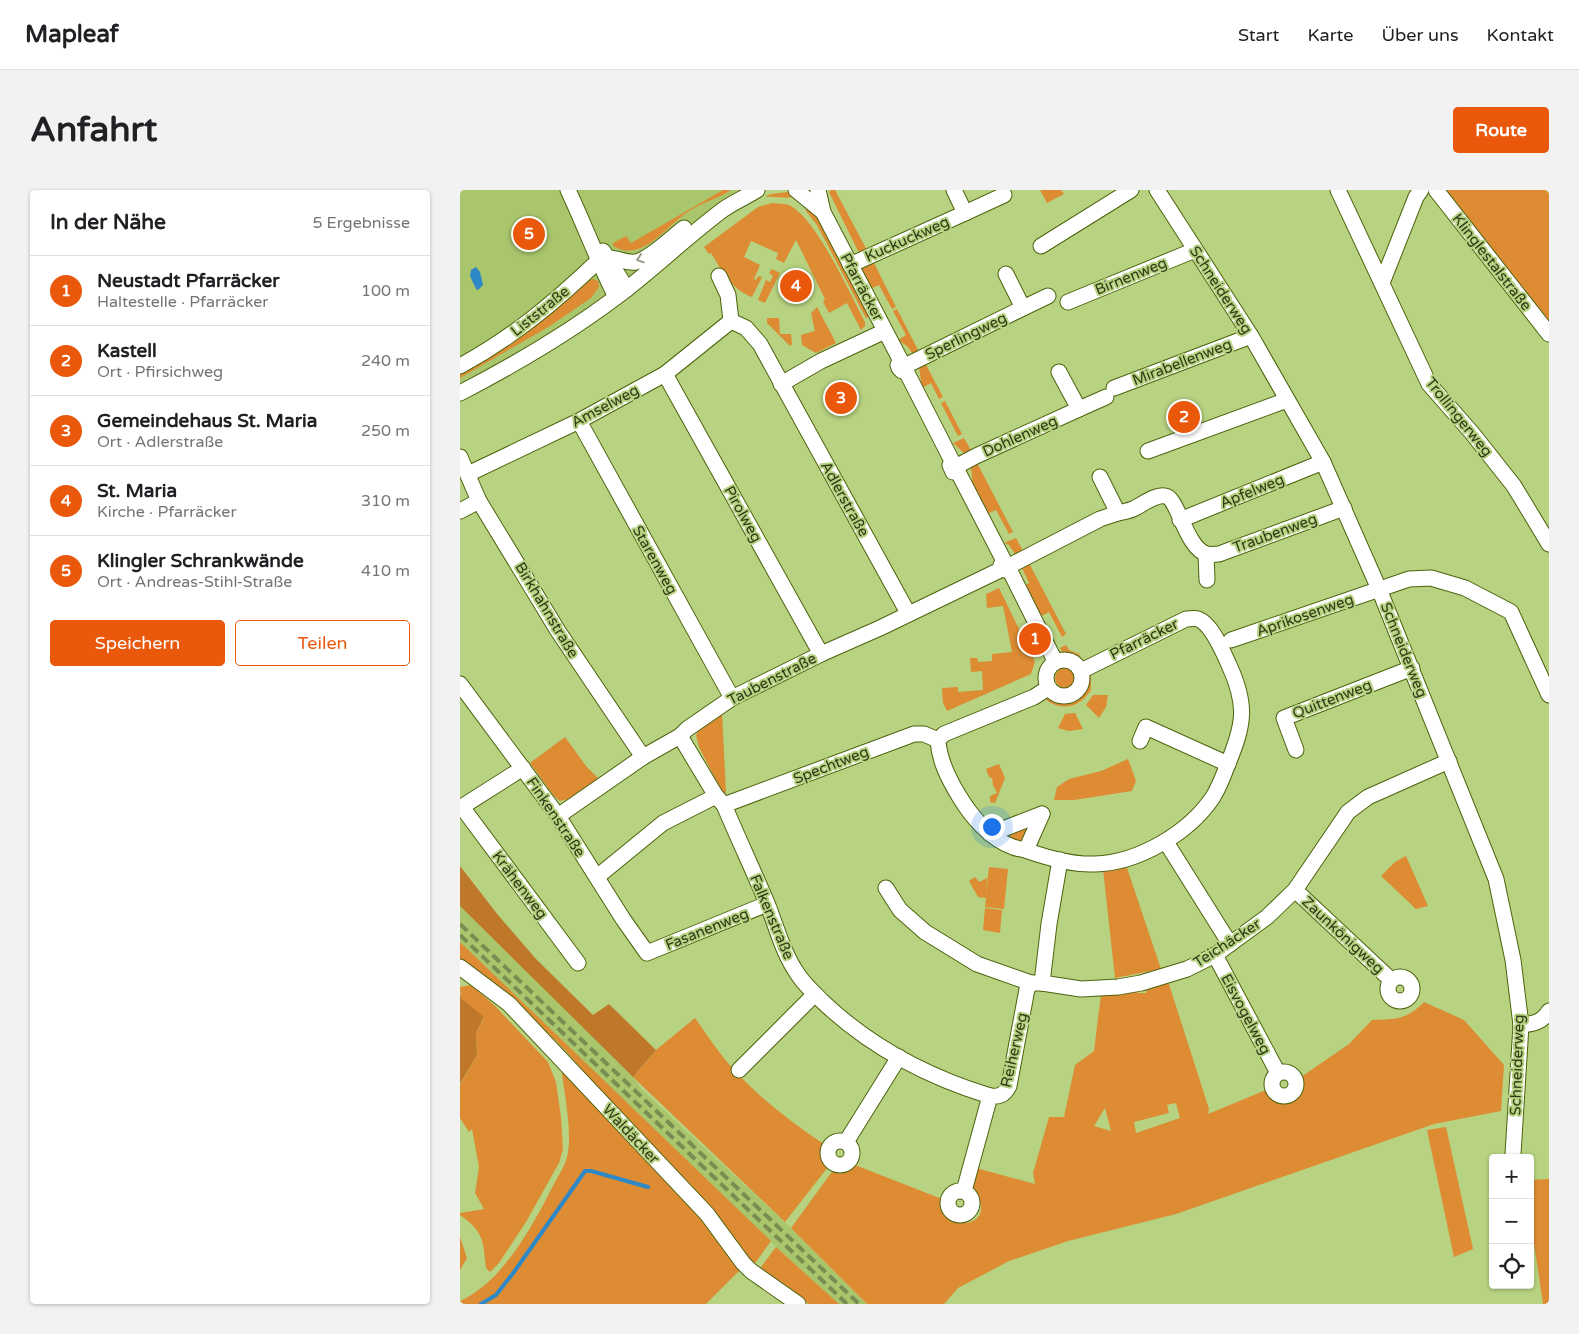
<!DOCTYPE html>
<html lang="de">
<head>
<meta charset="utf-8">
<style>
	:root { --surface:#fff; --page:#f2f2f2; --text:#202124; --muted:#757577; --line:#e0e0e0; --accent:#ea580c }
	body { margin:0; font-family:"Varela Round",sans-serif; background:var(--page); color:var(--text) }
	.controls { position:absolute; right:15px; bottom:15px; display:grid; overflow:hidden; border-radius:5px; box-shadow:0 1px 4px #0004 }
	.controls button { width:45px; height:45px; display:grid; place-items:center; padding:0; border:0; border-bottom:1px solid var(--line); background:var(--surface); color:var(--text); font:25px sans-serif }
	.you { position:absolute; left:531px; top:636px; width:18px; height:18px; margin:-12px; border:4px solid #fff; border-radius:50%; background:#1a73e8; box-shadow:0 0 0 8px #1a73e833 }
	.badge { display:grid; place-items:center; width:32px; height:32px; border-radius:50%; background:var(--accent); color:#fff; font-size:16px; font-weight:700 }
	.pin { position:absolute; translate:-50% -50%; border:2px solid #fff; box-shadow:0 1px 5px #0006 }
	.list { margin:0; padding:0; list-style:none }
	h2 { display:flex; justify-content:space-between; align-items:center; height:65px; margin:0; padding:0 20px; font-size:21px }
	h2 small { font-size:16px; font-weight:400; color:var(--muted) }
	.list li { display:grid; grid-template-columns:32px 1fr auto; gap:15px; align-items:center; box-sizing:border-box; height:70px; padding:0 20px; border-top:1px solid var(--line) }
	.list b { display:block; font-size:19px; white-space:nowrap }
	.list p { margin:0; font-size:16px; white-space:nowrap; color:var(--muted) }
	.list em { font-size:16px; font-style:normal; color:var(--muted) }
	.actions { display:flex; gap:10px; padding:15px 20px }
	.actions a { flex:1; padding:11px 0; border:1px solid var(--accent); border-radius:5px; text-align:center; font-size:18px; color:var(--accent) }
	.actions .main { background:var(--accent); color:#fff }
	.icon { flex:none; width:28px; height:28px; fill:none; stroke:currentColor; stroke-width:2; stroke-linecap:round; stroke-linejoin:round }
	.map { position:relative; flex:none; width:1089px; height:1114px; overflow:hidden; border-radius:5px }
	header { display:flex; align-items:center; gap:30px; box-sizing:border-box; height:70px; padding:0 25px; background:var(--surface); border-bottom:1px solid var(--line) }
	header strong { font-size:24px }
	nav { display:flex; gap:28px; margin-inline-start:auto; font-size:18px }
	.intro { display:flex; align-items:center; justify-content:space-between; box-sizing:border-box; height:120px; padding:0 30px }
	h1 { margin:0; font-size:35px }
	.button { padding:12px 22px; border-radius:5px; background:var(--accent); color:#fff; font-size:18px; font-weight:700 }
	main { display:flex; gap:30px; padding:0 30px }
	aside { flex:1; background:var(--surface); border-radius:5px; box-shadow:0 1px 4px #0004 }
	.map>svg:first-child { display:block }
</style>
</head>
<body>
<header>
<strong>Mapleaf</strong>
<nav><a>Start</a><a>Karte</a><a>Über uns</a><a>Kontakt</a></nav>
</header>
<div class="intro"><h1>Anfahrt</h1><a class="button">Route</a></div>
<main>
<aside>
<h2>In der Nähe<small>5 Ergebnisse</small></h2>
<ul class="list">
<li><span class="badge">1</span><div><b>Neustadt Pfarräcker</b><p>Haltestelle · Pfarräcker</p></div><em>100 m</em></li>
<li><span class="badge">2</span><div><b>Kastell</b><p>Ort · Pfirsichweg</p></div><em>240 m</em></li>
<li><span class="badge">3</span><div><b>Gemeindehaus St. Maria</b><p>Ort · Adlerstraße</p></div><em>250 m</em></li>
<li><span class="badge">4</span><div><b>St. Maria</b><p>Kirche · Pfarräcker</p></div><em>310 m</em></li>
<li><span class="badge">5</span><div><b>Klingler Schrankwände</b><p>Ort · Andreas-Stihl-Straße</p></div><em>410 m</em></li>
</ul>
<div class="actions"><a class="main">Speichern</a><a>Teilen</a></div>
</aside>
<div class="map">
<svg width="1089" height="1114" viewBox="0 0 1089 1114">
	<rect width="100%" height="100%" fill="#b7d281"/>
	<!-- built -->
	<g fill="#a9c66d">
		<polygon points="0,0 297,0 167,99 0,203"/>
		<polygon points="0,716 173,887 182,900 331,1038 407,1114 379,1114 316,1057 0,752"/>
	</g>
	<!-- green -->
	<g fill="#dd8c34" fill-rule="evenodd">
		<path d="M263,0H271C258,9 243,12 229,21C207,35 182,74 153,56V53L166,46L171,53Z"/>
		<polygon points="371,0 375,0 408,62 398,61 369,2"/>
		<polygon points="580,0 601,0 604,4 587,13"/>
		<polygon points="984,0 1089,0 1089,132"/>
		<path d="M328,2L335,6C327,10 317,6 307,7L306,6L311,4Z"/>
		<path d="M312,13C318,14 326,13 331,16C358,32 389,102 405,132V136L401,140L387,113L369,123L363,112L365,109L336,50L324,73L316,69L318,63L291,51L284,67L300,75L294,89L296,90L298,86L302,87L292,107C271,99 262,81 251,63L249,64L244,57L298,17Z"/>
		<polygon points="345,16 355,23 411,126 406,128 357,35 346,21"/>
		<polygon points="411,72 414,73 436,117 432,119 419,95 410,99 402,79"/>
		<polygon points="312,79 320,83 305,113 298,110 306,90 310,92 313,86 309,83"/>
		<polygon points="133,89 138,91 139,97 131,108 90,136 0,188 0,182 127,91"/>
		<polygon points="357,117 376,153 356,163 342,155 341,145 355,141 351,123"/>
		<polygon points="437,119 459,162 452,163 447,156 438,150 446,145 433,121"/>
		<polygon points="307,128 319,128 320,144 331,144 332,154 330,156 307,133"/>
		<polygon points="464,171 483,207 479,209 471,193 462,198 459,177"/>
		<polygon points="485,211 502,244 498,246 481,213"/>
		<polygon points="504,248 512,262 504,263 493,253"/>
		<polygon points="516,271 553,342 549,344 536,320 527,324 513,297 511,277"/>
		<polygon points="556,348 564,363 555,364 549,355 544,353"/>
		<polygon points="568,371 606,444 602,447 589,422 580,427 564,396 569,393 562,378 563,375"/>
		<polygon points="539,398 575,472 571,484 487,521 483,513 482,498 498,497 498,502 523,500 522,481 511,482 510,468 517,468 518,472 532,471 532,464 552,462 543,416 527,418 526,404"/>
		<polygon points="606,455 609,460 619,464 622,470 603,464 600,458"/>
		<circle cx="605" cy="488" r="10"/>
		<path d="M631,485V500C620,517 603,522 586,510L589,507C600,514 618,513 625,500C627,495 628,490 631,485Z"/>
		<polygon points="633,505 648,505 646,517 639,528 626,515"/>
		<polygon points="615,523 623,539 609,541 598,538 605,524"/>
		<polygon points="262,524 266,603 263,604 239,557 236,545 240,539"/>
		<polygon points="105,547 126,576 139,589 108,609 100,611 94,606 70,573"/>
		<polygon points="668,569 676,591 672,601 614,610 594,610 597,597 609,589 641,581"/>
		<polygon points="539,574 545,588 535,613 530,612 530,606 537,603 533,595 532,588 529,587 526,579"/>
		<polygon points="570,634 564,654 540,646"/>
		<polygon points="946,666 968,716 956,719 921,686 935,672"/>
		<polygon points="666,675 701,779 655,788 643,679"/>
		<polygon points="529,677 548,679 544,719 525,717 526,708 518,707 509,691 515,687 519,692 527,688 526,705"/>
		<polygon points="525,718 542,720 540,743 523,740"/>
		<polygon points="0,752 311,1051 293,1076 105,860 56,811 0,769"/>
		<path d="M708,791L749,919L748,924L806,900C808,903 811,908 814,910C817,912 822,912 826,911C840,910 846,900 841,887L889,854L912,830C936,829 946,830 964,812L1004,830L1044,875L1041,921L974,934L716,1024L608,1051L549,1071L498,1098L484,1114H407L331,1038L374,979L387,981L395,975L482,1009C475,1038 523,1041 521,1017C521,1009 515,1002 511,996L516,978L575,994L573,983L589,927H604L615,875L634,861L641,804L676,801L678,803H686L688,796ZM716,913L720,928L676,943L674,932L709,923L707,915ZM645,918L651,941L634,936Z"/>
		<path d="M11,795L34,815L88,872L96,892L101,927L103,959L99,973L66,1032L39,1073L30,1082L26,1078C23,1050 24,1042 0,1025V1023L24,1019L15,1003L19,977L12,939L9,942L0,928V895L17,865L16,843L24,828L1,808L0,797Z"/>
		<path d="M235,828C248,846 260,865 275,881C301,909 332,933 364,954C362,962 363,969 368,977L325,1032L173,887L196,860Z"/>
		<path d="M101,876L216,996L281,1079L246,1114H0V1111C43,1092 73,1035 94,994C98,986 105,976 107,967C113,943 104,902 101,876Z"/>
		<polygon points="986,937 1013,1059 994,1067 967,940"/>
		<polygon points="1089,989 1089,1114 1083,1114 1070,1026 1070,990"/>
		<polygon points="0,1047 7,1068 0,1080"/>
		<polygon points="316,1057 379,1114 349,1114 298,1081"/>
	</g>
	<!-- forest -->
	<g fill="#bf7829">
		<polygon points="0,676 38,725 76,769 133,825 149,814 196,860 173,887 0,716"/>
		<polygon points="0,803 1,808 24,827 16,843 17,865 0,894"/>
	</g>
	<!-- water -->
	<polygon fill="#2e88c6" points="16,77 20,82 23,95 18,100 16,99 10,86 11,80"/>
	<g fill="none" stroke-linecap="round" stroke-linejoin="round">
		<!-- stream -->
		<polyline stroke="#2e88c6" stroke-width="4" points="21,1114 36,1105 54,1082 125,981 131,981 188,997"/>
		<!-- minor casing -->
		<g stroke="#4d630c" stroke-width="17">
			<g id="minor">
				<path d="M108,0C125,36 138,72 156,107"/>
				<polyline points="336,0 363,22"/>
				<polyline points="358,0 363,22 441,171 438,175 439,178 442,181 446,181 492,271 490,275 493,282 498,282 544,371 541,375 542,379 548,381"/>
				<polyline points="697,0 791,146 863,272 919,399 1036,689 1053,770 1061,835 1053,964"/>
				<polyline points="878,0 969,194 1012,243 1054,296 1089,354"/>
				<polyline points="976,0 1089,144"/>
				<polyline points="505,23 544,5"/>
				<polyline points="581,56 671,0"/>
				<polyline points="143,61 167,99"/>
				<polyline points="390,75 505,23 494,0"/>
				<polyline points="259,86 268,105 271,131 286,138 300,154 448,423"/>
				<polyline points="922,93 956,7 961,0"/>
				<polyline points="608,112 735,60"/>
				<polyline points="563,118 588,106"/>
				<polyline points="449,174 563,118 546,84"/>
				<path d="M0,176C53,147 94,113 138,71C153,63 161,74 176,72C190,69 212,47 224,38"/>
				<polyline points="205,184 361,464"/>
				<polyline points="321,194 361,171 425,141"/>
				<polyline points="654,198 791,146"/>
				<path d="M0,203C54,175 107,144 155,108C193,80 226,47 264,19C274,12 286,7 297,0"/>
				<polyline points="619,219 646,207"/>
				<polyline points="119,231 272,508"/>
				<polyline points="688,261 827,210"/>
				<polyline points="0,267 19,311 98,441 183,567"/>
				<polyline points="501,274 516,266 619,219 599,182"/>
				<polyline points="8,284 119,231 205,184 271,131"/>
				<polyline points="0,321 19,311"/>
				<path d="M658,323C663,322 668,321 673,319C682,315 695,304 705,306C718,307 726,359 747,364C751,365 755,364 759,364L884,318"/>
				<polyline points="720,330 863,272"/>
				<polyline points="746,364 747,390"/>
				<polyline points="553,374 640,329 658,323 640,287"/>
				<polyline points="550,381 595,471"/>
				<polyline points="771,450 949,389 971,388 1005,398 1051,422 1089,505"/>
				<circle cx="604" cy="488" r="18"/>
				<polyline points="0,494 98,626 163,729 187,763 307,714"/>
				<path d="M588,498L574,507L484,544L478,550C479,570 488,588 499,606C511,626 530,649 553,657C558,659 563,659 568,661C588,668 613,675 635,674C678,673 729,643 753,607C759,597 763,587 767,576C784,535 788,516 769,475C763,462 752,434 738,429C734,428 730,429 726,429L621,481"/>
				<path d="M220,546L256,606L264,615C278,648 293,680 307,713C317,738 323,764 339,786C345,795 354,803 362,811C409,856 468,887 530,906"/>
				<polyline points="680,551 686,537 768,574"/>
				<polyline points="836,560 824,528 952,478"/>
				<polyline points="264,615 454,544 464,544 478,550"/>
				<polyline points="2,617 118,773"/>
				<polyline points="0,618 63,578"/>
				<polyline points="98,626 183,567 220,546 227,539 272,508 361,464 420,438 542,379"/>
				<polyline points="530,644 582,624"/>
				<polyline points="706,652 770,754"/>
				<polyline points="566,660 582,624"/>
				<polyline points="137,687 203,633 256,606"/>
				<polyline points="426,698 440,720 465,742 517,774 571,793 582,793 621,799 658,797 681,793 727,779 755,765 770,754 807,727 835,700 888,622 908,607 989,571"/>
				<polyline points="835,700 931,790"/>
				<polyline points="755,765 818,883"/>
				<polyline points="0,777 49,814 247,1024 283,1073 291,1081 338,1114"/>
				<circle cx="940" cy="799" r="12"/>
				<polyline points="582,793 589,734 600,670"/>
				<path d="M1061,835C1074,834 1082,832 1089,821"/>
				<polyline points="279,880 355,804"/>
				<circle cx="824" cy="894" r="12"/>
				<circle cx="380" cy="963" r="12"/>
				<polyline points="386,952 439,867"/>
				<circle cx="500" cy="1013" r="12"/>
				<path d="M504,1001L530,906C540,907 544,905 549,896L567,799L571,793"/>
			</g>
		</g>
		<!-- minor -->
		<use href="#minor" stroke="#fff" stroke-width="15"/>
		<!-- rail -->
		<g stroke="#798d51" stroke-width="4" stroke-dasharray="10 5" stroke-linecap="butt">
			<polyline points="0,734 399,1114"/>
			<polyline points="0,745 387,1114"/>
		</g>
	</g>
	<!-- one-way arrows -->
	<defs><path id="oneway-chevron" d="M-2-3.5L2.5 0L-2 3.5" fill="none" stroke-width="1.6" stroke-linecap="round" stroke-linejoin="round" transform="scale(1.25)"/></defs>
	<use stroke="#979c8c" href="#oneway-chevron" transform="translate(180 69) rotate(162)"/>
	<g text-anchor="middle" stroke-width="4" stroke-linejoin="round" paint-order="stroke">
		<!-- street labels -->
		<g font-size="15" fill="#2f3a18" stroke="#b7d281">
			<text transform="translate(447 49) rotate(-24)" y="5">Kuckuckweg</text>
			<text transform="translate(1032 72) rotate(52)" y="5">Klinglestalstraße</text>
			<text transform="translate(671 86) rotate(-22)" y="5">Birnenweg</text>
			<text transform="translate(402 97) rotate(62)" y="5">Pfarräcker</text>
			<text transform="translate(761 100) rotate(57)" y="5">Schneiderweg</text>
			<text transform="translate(80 121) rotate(-39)" y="5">Liststraße</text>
			<text transform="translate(506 146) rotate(-26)" y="5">Sperlingweg</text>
			<text transform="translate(722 172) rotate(-21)" y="5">Mirabellenweg</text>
			<text transform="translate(145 216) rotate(-28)" y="5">Amselweg</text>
			<text transform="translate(999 227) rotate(51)" y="5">Trollingerweg</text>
			<text transform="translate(560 246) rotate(-24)" y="5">Dohlenweg</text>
			<text transform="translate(792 301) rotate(-22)" y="5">Apfelweg</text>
			<text transform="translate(385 309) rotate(61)" y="5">Adlerstraße</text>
			<text transform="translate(283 324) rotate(61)" y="5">Pirolweg</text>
			<text transform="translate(815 343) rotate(-20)" y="5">Traubenweg</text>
			<text transform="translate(195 370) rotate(61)" y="5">Starenweg</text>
			<text transform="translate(87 420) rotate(59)" y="5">Birkhahnstraße</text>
			<text transform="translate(845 425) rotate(-19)" y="5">Aprikosenweg</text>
			<text transform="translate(684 449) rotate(-26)" y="5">Pfarräcker</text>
			<text transform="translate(944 460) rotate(68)" y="5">Schneiderweg</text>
			<text transform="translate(312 489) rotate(-27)" y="5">Taubenstraße</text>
			<text transform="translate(872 509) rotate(-21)" y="5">Quittenweg</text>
			<text transform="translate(371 575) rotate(-21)" y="5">Spechtweg</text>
			<text transform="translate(96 627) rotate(56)" y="5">Finkenstraße</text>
			<text transform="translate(60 695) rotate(53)" y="5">Krähenweg</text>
			<text transform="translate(312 727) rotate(67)" y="5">Falkenstraße</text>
			<text transform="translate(247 739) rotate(-22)" y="5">Fasanenweg</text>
			<text transform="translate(883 745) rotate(43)" y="5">Zaunkönigweg</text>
			<text transform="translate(767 753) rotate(-33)" y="5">Teichäcker</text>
			<text transform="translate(786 824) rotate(62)" y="5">Eisvogelweg</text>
			<text transform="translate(554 860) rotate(-77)" y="5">Reiherweg</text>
			<text transform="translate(1057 875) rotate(-88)" y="5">Schneiderweg</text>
			<text transform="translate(171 944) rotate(47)" y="5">Waldäcker</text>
		</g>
	</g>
</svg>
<div class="controls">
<button>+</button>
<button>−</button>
<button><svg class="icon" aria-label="locate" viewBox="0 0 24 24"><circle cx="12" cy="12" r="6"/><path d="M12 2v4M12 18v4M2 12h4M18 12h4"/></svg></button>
</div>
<div class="you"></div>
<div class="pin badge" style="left:575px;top:449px">1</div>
<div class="pin badge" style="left:724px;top:227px">2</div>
<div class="pin badge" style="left:381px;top:208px">3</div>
<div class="pin badge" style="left:336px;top:96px">4</div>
<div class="pin badge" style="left:69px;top:44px">5</div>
</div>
</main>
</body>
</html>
